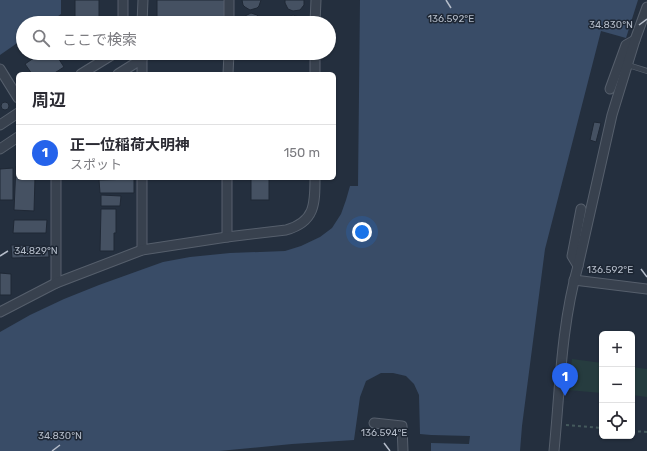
<!DOCTYPE html>
<html lang="ja">
<head>
<meta charset="utf-8">
<style>
	:root { --surface:#fff; --page:#f7f7f7; --text:#2b2b33; --muted:#7c7c81; --line:#e1e1e2; --accent:#2563eb }
	body { margin:0; font-family:Rubik,"Noto Sans JP",sans-serif; background:var(--page); color:var(--text) }
	.controls { position:absolute; right:12px; bottom:12px; display:grid; overflow:hidden; border-radius:6px; box-shadow:0 1px 3px #0004 }
	.controls button { width:36px; height:36px; display:grid; place-items:center; padding:0; border:0; border-bottom:1px solid var(--line); background:var(--surface); color:var(--text); font:20px sans-serif }
	.you { position:absolute; left:362px; top:232px; width:14px; height:14px; margin:-10px; border:3px solid #fff; border-radius:50%; background:#1a73e8; box-shadow:0 0 0 6px #1a73e833 }
	.badge { display:grid; place-items:center; width:26px; height:26px; border-radius:50%; background:var(--accent); color:#fff; font-size:13px; font-weight:700 }
	.pin { position:absolute; translate:-50% -33px; filter:drop-shadow(0 1px 2px #0008) }
	.pin::after { content:''; position:absolute; top:21px; width:14px; height:12px; background:inherit; clip-path:polygon(0 0,100% 0,50% 100%) }
	.list { margin:0; padding:0; list-style:none }
	h2 { display:flex; justify-content:space-between; align-items:center; height:52px; margin:0; padding:0 16px; font-size:17px }
	h2 small { font-size:13px; font-weight:400; color:var(--muted) }
	.list li { display:grid; grid-template-columns:26px 1fr auto; gap:12px; align-items:center; box-sizing:border-box; height:56px; padding:0 16px; border-top:1px solid var(--line) }
	.list b { display:block; font-size:15px; white-space:nowrap }
	.list p { margin:0; font-size:13px; white-space:nowrap; color:var(--muted) }
	.list em { font-size:13px; font-style:normal; color:var(--muted) }
	.icon { flex:none; width:22px; height:22px; fill:none; stroke:currentColor; stroke-width:2; stroke-linecap:round; stroke-linejoin:round }
	.map { position:relative; flex:none; width:647px; height:451px; overflow:hidden }
	.search { position:absolute; background:var(--surface); box-shadow:0 1px 3px #0004; left:16px; top:16px; width:320px; height:44px; display:flex; align-items:center; gap:10px; box-sizing:border-box; padding:0 14px; border-radius:22px; color:var(--muted); font-size:15px }
	.panel { position:absolute; background:var(--surface); box-shadow:0 1px 3px #0004; left:16px; top:72px; width:320px; height:108px; border-radius:6px }
	.map>svg:first-child { display:block }
</style>
</head>
<body>
<div class="map">
<svg width="647" height="451" viewBox="0 0 647 451">
	<rect width="100%" height="100%" fill="#242f3e"/>
	<!-- green -->
	<g fill="#263c3f">
		<polygon points="572,359 602,363 602,393 567,390"/>
		<polygon points="632,367 647,369 647,397 632,395"/>
	</g>
	<!-- water -->
	<g fill="#394c67">
		<polygon points="0,0 61,0 61,14 48,23 23,23 23,39 0,55"/>
		<polygon points="360,0 638,0 626,38 601,31 545,249 522,426 520,451 431,451 431,435 420,434 419,395 414,384 406,376 393,373 381,373 366,381 360,397 354,440 292,444 219,451 0,451 0,332 30,315 64,299 99,285 163,262 190,257 230,253 285,251 301,246 320,237 332,228 341,214 346,200 350,186 358,186"/>
	</g>
	<!-- pier -->
	<polygon fill="#242f3e" points="431,435 470,436 469,444 431,443"/>
	<!-- building -->
	<g fill="#455162" stroke="#1f2835">
		<rect x="75" y="0" width="24" height="18"/>
		<rect x="157" y="0" width="68" height="23"/>
		<polygon points="242,0 261,0 259,6 257,8 250,10 245,7 243,5"/>
		<polygon points="285,0 304,0 304,5 300,10 293,11 288,9 285,3"/>
		<polygon points="251,13 257,15 259,17 261,23 242,23 242,21 245,16"/>
		<polygon points="293,15 299,17 301,19 303,23 284,23 287,18"/>
		<polygon points="41,53 55,53 64,67 53,74 32,74 25,64"/>
		<circle cx="5" cy="106" r="4"/>
		<polygon points="594,122 601,123 596,142 590,140"/>
		<polygon points="16,166 18,166 18,178 35,178 34,211 14,210"/>
		<polygon points="13,168 13,200 0,200 0,169"/>
		<rect x="251" y="178" width="18" height="22"/>
		<polygon points="134,179 134,193 100,193 99,180"/>
		<polygon points="101,195 121,196 120,206 101,206"/>
		<polygon points="101,209 116,209 116,233 114,233 114,251 100,251"/>
		<polygon points="14,220 47,220 46,233 13,233"/>
		<polygon points="11,245 48,246 49,257 12,258"/>
		<polygon points="0,273 11,274 11,295 0,295"/>
	</g>
	<g fill="none" stroke-linecap="round" stroke-linejoin="round">
		<!-- lane casing -->
		<g stroke="#565f6c" stroke-width="6">
			<polyline id="lane" points="628,65 647,71"/>
		</g>
		<!-- street casing -->
		<g stroke="#565f6c" stroke-width="11">
			<g id="street">
				<polyline points="123,23 123,0"/>
				<polyline points="142,23 143,0"/>
				<polyline points="229,23 229,0"/>
				<polyline points="315,23 316,0"/>
				<polyline points="315,53 315,74"/>
				<polyline points="0,69 18,98"/>
				<polyline points="81,74 115,53"/>
				<polyline points="118,74 142,59"/>
				<polyline points="142,74 142,54"/>
				<polyline points="228,74 229,53"/>
				<polyline points="610,89 626,45 635,40"/>
				<polyline points="0,125 18,113"/>
				<polyline points="0,149 18,137"/>
				<polyline points="56,178 56,283"/>
				<polyline points="227,237 227,178"/>
				<polyline points="142,250 142,178"/>
				<polyline points="578,266 572,256 581,209"/>
				<polyline points="574,280 647,289"/>
				<path d="M0,312L56,283L142,250L227,237L286,230C315,222 315,204 315,178"/>
				<polyline points="374,423 402,426 403,451"/>
				<path d="M554,451C560,390 561,326 578,266L612,115L635,40L647,7"/>
			</g>
		</g>
		<!-- path -->
		<g stroke="#44595c" stroke-width="2" stroke-dasharray="3 3" stroke-linecap="butt">
			<polyline points="566,425 602,428"/>
			<polyline points="632,431 647,432"/>
		</g>
		<!-- lane -->
		<use href="#lane" stroke="#38414e" stroke-width="4.5"/>
		<!-- street -->
		<use href="#street" stroke="#38414e" stroke-width="9"/>
	</g>
	<!-- ticks -->
	<path fill="none" stroke="#b4bcc9" stroke-width="1.5" d="M446,0L451,8M639,25L647,19M0,256L8,251M641,269L647,277M384,443L390,451M52,451L60,445"/>
	<g font-size="10" text-anchor="middle" fill="#b4bcc9" stroke="#1d2633" stroke-width="3" stroke-linejoin="round" paint-order="stroke">
		<text x="451" y="22">136.592°E</text>
		<text x="611" y="28">34.830°N</text>
		<text x="36" y="254">34.829°N</text>
		<text x="610" y="273">136.592°E</text>
		<text x="384" y="436">136.594°E</text>
		<text x="60" y="439">34.830°N</text>
	</g>
</svg>
<div class="controls">
<button>+</button>
<button>−</button>
<button><svg class="icon" aria-label="locate" viewBox="0 0 24 24"><circle cx="12" cy="12" r="6"/><path d="M12 2v4M12 18v4M2 12h4M18 12h4"/></svg></button>
</div>
<div class="you"></div>
<div class="pin badge" style="left:565px;top:396px">1</div>
<div class="search"><svg class="icon" aria-label="search" viewBox="0 0 24 24"><circle cx="10" cy="10" r="6"/><path d="M15 15l6 6"/></svg>ここで検索</div>
<section class="panel">
<h2>周辺<small></small></h2>
<ul class="list">
<li><span class="badge">1</span><div><b>正一位稲荷大明神</b><p>スポット</p></div><em>150 m</em></li>
</ul>
</section>
</div>
</body>
</html>
